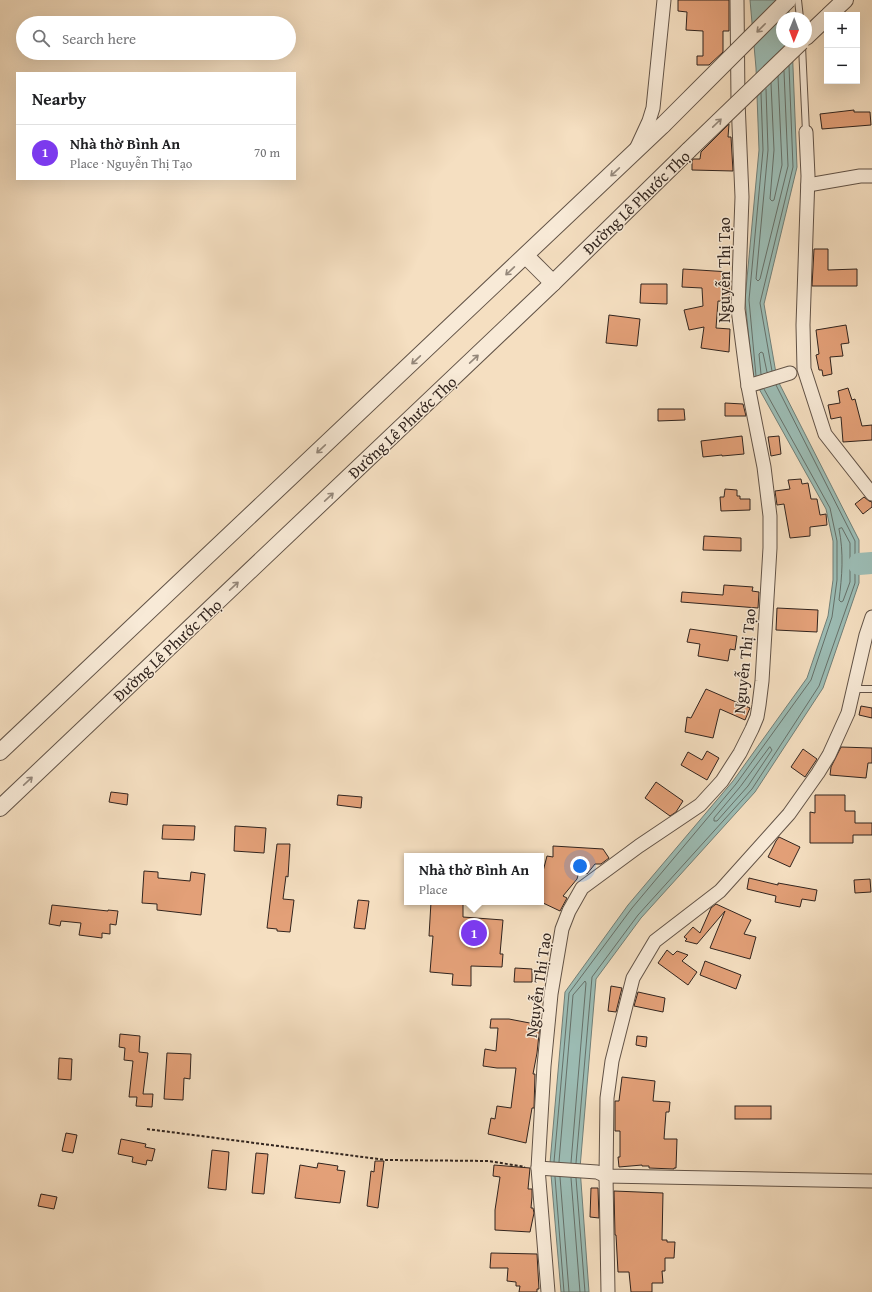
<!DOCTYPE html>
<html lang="en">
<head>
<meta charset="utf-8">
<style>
	:root { --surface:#fff; --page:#f6f6f6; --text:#202124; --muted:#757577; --line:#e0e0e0; --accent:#7c3aed }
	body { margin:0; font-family:"Gentium Book Plus",serif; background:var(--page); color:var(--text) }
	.controls { position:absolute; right:12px; top:12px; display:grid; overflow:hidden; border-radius:0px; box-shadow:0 4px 16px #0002 }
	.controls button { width:36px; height:36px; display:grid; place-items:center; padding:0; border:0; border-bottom:1px solid var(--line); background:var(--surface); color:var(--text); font:20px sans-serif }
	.compass { position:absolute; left:776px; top:12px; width:36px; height:36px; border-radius:50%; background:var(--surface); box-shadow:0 4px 16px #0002; rotate:181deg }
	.you { position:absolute; left:580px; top:866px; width:14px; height:14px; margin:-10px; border:3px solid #fff; border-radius:50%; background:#1a73e8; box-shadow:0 0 0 6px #1a73e833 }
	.badge { display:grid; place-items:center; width:26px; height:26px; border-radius:50%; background:var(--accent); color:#fff; font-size:13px; font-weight:700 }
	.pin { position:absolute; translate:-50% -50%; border:2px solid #fff; box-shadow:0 1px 4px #0006 }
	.popup { position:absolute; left:404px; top:853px; width:140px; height:52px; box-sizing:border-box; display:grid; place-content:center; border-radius:0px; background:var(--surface); filter:drop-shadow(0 1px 3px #0005); font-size:13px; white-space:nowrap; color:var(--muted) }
	.popup b { font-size:15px; color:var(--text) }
	.popup::after { content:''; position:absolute; left:50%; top:100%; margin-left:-8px; border:8px solid transparent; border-top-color:var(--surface) }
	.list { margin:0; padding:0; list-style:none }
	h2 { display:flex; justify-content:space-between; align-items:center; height:52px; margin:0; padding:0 16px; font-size:17px }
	h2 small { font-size:13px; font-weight:400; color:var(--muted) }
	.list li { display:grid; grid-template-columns:26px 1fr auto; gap:12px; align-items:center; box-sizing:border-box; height:56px; padding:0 16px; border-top:1px solid var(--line) }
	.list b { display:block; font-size:15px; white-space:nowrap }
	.list p { margin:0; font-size:13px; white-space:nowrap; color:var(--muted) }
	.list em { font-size:13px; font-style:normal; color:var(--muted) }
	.icon { flex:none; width:22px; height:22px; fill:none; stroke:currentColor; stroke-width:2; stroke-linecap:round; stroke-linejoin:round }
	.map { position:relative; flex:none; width:872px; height:1292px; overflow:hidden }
	.search { position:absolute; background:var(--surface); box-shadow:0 4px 16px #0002; left:16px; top:16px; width:280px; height:44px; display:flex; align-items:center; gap:10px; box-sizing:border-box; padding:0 14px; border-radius:22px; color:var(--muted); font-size:15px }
	.panel { position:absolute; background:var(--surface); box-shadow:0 4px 16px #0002; left:16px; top:72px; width:280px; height:108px; border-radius:0px }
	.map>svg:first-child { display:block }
</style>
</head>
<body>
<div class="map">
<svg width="872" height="1292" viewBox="0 0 872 1292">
	<rect width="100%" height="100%" fill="#f5dfc1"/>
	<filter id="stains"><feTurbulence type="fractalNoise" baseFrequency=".005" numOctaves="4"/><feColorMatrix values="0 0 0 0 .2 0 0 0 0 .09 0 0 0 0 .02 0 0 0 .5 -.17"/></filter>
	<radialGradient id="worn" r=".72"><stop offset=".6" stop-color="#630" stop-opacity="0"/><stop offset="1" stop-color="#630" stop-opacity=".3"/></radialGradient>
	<!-- water -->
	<polygon fill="#9cbcb4" stroke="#717f78" points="750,0 787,0 790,18 782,18 782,42 792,42 797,167 764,304 777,379 859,540 859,583 823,688 755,792 641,918 596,979 580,1168 589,1292 561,1292 550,1163 565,992 628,905 733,781 807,678 828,616 833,580 833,541 826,509 753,378 745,300 759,150 756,68"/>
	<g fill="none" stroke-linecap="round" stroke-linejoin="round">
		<!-- shore -->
		<g stroke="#667069" stroke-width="1">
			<polyline points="771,83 774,150 770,199 772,201 774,200 782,165 778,76"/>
			<polyline points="766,89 768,150 756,279 758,281 760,279 788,166 784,71"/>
			<polyline points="772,371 760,303 793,167 789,66"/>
			<polyline points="761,374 759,354 761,352 763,353 767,372"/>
			<polyline points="756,376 749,300 763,150 761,93"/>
			<path d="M842,528L850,543V582L843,601L841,602L839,600C842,577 844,553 839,529Z"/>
			<polygon points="770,747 772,750 748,786 717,821 714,821 714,818 740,787"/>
			<polyline points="554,1162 569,993 632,908 736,784 811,680 832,617 837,580 837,541 830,508 764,389"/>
			<polyline points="559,1162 573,995 585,981 586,983 571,1163"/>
			<polyline points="576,1163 592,977 638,915 752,789 819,686 855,583 855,541 776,385"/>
			<polyline points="555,1177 564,1292"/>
			<polyline points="560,1177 569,1292"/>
			<polyline points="571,1178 580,1292"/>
			<polyline points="576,1178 585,1292"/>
		</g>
		<!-- river -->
		<polyline stroke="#9cbcb4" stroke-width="22" points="859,564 872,563"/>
	</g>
	<!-- building -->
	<g fill="#e3a078" stroke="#31241e">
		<polygon points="678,0 729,0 729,31 723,31 723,52 709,65 697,65 697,56 703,56 703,31 686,30 687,12 678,11"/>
		<polygon points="854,110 854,112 870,112 871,125 822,129 820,114"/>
		<polygon points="729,124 728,137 731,137 733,171 692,170 692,161 693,159 700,159 701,152"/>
		<polygon points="814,249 828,249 828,270 857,269 857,286 812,286"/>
		<polygon points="683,269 730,272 729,302 718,301 716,328 730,329 729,352 701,348 704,327 689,330 684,310 703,306 702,288 682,287"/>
		<polygon points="641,284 667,284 667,304 640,303"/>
		<polygon points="609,315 640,319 637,346 606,343"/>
		<polygon points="846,325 849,343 841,344 843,356 830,357 832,374 823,376 822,370 819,370 816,355 819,354 816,330"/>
		<polygon points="848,388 852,400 855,399 862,426 872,425 872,440 843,442 841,417 831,419 828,405 840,403 838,391"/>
		<polygon points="725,403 743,404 746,416 725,416"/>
		<polygon points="658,409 684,409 685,420 658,421"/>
		<polygon points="742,436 744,454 722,456 722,455 703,457 701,441"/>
		<polygon points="779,436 781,454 771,456 768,437"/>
		<polygon points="801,479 802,484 808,483 811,499 817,499 820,515 826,514 827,525 810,527 810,536 790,538 784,504 777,505 775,491 790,489 788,480"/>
		<polygon points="725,489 737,490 737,496 740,496 740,499 750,499 750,510 721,511 720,497 724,497"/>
		<polygon points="864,497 869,501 872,502 872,507 863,514 855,504"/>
		<polygon points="704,536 741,538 741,551 703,550"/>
		<polygon points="724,585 753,587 752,591 759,592 758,608 681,602 682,592 723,595"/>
		<polygon points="777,608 818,610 817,632 776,630"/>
		<polygon points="690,629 737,636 735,650 730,649 728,661 698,656 700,644 687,642"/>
		<polygon points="706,689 750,708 745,720 720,709 713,738 685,732 687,717 691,718"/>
		<polygon points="861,706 872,708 872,718 859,715"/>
		<polygon points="841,747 872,748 872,763 868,763 866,778 830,775 831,767"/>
		<polygon points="803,749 817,759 805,777 791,767"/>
		<polygon points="707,751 719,758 707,780 681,765 688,752 702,760"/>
		<polygon points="656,782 683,801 676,812 670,816 645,798"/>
		<polygon points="111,792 128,794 127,805 109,802"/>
		<polygon points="338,795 362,797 361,808 337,805"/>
		<polygon points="815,795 845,795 845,811 855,811 855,823 872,823 872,835 853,835 853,843 810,843 810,812 815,813"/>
		<polygon points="163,825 195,826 194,840 162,839"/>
		<polygon points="235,826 266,828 264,853 234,851"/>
		<polygon points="779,837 800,847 790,867 768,857 776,841"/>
		<polygon points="277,844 290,844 288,877 286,876 283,899 294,900 290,932 277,931 277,929 267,928"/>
		<polygon points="553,846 603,849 609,858 601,864 595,864 587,874 580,868 577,879 563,896 567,898 560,911 541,902 541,879 547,856 553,857"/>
		<polygon points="144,871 158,872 158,878 190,881 191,872 205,874 201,915 157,910 157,904 142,903"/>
		<polygon points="749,878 778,885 778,883 817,890 815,901 802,899 800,907 775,902 776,896 747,889"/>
		<polygon points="870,879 871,892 855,893 854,880"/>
		<polygon points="358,900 369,901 365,929 354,928"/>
		<polygon points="431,902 463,902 463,917 503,920 500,954 503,954 502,967 471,966 471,986 452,985 453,974 430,972 433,936 429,936"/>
		<polygon points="716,904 751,920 744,934 756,937 750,959 710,948 725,911 697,944 685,941 687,939 684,937 693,927 700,933 711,908"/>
		<polygon points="52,905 108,911 108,910 118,911 116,925 110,924 110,934 102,933 102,938 79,935 81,923 61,921 60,926 49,924"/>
		<polygon points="667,950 673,955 677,951 688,955 682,961 697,972 688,985 658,963"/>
		<polygon points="705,961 741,975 736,989 700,975"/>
		<polygon points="515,968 532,969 532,982 514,982"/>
		<polygon points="611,986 622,988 616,1012 608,1011"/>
		<polygon points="638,992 665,998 663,1012 634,1006"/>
		<polygon points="491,1019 509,1019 540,1025 537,1053 533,1074 535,1074 534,1108 532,1108 526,1143 488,1134 491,1118 495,1119 497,1106 511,1108 516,1068 497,1068 483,1066 485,1049 496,1051 498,1028 490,1028"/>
		<polygon points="120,1034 140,1036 139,1052 148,1053 143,1094 153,1094 152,1107 136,1106 137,1097 129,1097 133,1061 124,1060 125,1048 119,1047"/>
		<polygon points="637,1036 647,1037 646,1047 636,1045"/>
		<polygon points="167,1053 191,1054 190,1079 184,1078 183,1100 164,1099"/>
		<polygon points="59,1058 72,1059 71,1080 58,1079"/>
		<polygon points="622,1077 655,1081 653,1101 670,1102 669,1112 666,1112 664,1139 677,1139 676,1168 674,1168 674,1169 649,1168 649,1166 642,1166 642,1165 619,1167 618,1157 620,1157 620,1131 615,1131 615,1101 619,1101"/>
		<rect x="735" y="1106" width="36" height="13"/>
		<polygon points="66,1133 77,1135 73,1153 62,1151"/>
		<polygon points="121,1139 146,1144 145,1147 155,1149 152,1161 147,1160 146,1165 132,1162 133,1157 118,1154"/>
		<polygon points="212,1150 229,1152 226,1190 208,1188"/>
		<polygon points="256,1153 268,1154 264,1194 252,1193"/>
		<polygon points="375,1161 384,1161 378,1208 367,1206 371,1171 374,1172"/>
		<polygon points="318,1163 338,1166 337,1170 345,1171 340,1203 295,1198 300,1165 317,1168"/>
		<polygon points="494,1165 530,1168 528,1189 532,1189 532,1197 531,1208 533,1208 534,1213 530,1232 495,1230 495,1210 500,1177 493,1176"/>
		<polygon points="591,1188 598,1188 599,1218 590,1217"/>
		<polygon points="614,1191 663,1193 662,1240 667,1240 667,1242 675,1242 674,1258 665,1258 665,1271 662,1271 663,1283 652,1283 652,1292 631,1292 629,1272 618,1272 616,1235 615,1235"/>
		<polygon points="41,1194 57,1197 54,1209 38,1206"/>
		<polygon points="491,1253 537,1254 539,1289 537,1289 537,1292 519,1292 520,1286 516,1286 516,1282 507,1281 508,1268 490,1268"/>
	</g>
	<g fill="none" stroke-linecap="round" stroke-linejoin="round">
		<!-- service casing -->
		<g stroke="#625347" stroke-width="8">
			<g id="service">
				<polyline points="798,0 800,18"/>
				<polyline points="802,46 806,132"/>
				<polyline points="854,689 872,689"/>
			</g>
		</g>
		<!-- minor casing -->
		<g stroke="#625347" stroke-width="15">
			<g id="minor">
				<polyline points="806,132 808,176 803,325 804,369 825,434 872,494"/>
				<polyline points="637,147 649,121 653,108 664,0"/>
				<polyline points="808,185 860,176 872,176"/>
				<polyline points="748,386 790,373"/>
				<polyline points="538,1168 597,1172 606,1176 872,1181"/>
				<polyline points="548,1292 538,1168 544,1066 551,994 562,929 569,911 582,888 639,846 700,805 722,781 740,753 752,729 757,717 759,705 762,681 770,548 770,516 764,467 748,386 738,309 742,197 738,101 737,0"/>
				<polyline points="608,1292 606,1176 607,1098 612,1061 633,978 655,941 720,891 789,814 818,773 829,755 848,713 866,635 872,617"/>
			</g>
		</g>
		<!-- tertiary casing -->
		<g stroke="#625347" stroke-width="18">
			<g id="tertiary">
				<polyline points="829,15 845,0"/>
				<polyline points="806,37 827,17"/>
				<polyline points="526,256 553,283"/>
				<polyline points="0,752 663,125"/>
				<polyline points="0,808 553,283 689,150"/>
			</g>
		</g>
		<!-- path -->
		<polyline stroke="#31241e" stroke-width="2" stroke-dasharray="3 2" stroke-linecap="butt" points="147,1129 386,1160 489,1161 525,1167"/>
		<!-- service -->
		<use href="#service" stroke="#f8ead7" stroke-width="6"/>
		<!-- minor -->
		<use href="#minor" stroke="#f8ead7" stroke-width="13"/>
		<!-- tertiary -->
		<use href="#tertiary" stroke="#f8ead7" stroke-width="16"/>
		<!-- tertiary-bridge casing -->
		<g stroke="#625347" stroke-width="18" stroke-linecap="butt">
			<g id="tertiary-bridge">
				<polyline points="663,125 788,0"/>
				<polyline points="689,150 801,42"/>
			</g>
		</g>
		<!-- tertiary-bridge -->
		<use href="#tertiary-bridge" stroke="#f8ead7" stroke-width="16"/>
	</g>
	<!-- one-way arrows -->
	<defs><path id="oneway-shaft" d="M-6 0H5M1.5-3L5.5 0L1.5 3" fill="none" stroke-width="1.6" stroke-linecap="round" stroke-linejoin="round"/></defs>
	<g stroke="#94877a">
		<use href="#oneway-shaft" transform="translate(761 28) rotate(135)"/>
		<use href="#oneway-shaft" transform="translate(717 123) rotate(-44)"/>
		<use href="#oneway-shaft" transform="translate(615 172) rotate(137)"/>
		<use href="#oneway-shaft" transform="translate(510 271) rotate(137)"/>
		<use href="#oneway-shaft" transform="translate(474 359) rotate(-43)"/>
		<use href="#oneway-shaft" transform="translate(416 360) rotate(137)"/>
		<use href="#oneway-shaft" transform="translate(321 449) rotate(137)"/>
		<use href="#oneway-shaft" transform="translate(329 497) rotate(-43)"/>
		<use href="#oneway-shaft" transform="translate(234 586) rotate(-43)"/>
		<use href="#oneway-shaft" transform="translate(28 781) rotate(-43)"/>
	</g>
	<g text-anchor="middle" stroke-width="3" stroke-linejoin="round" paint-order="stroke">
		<!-- street labels -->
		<g font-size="16" fill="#31241e" stroke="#f8ead7">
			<text transform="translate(636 202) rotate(-44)" y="6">Đường Lê Phước Thọ</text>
			<text transform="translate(724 270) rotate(-90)" y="6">Nguyễn Thị Tạo</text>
			<text transform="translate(402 427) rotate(-43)" y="6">Đường Lê Phước Thọ</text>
			<text transform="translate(167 650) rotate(-43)" y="6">Đường Lê Phước Thọ</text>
			<text transform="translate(744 661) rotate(-84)" y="6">Nguyễn Thị Tạo</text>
			<text transform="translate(538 985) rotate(-82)" y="6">Nguyễn Thị Tạo</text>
		</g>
	</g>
	<rect width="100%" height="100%" filter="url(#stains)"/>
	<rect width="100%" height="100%" fill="url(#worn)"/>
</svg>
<div class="controls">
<button>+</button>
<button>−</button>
</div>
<svg class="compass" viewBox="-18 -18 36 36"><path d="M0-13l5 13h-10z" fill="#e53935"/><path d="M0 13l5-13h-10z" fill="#757577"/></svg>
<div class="you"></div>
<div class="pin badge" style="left:474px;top:933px">1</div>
<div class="popup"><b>Nhà thờ Bình An</b>Place</div>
<div class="search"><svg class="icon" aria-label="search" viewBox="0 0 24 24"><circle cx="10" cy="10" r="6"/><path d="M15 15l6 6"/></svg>Search here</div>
<section class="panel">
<h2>Nearby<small></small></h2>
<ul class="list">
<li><span class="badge">1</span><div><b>Nhà thờ Bình An</b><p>Place · Nguyễn Thị Tạo</p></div><em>70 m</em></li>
</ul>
</section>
</div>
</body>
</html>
